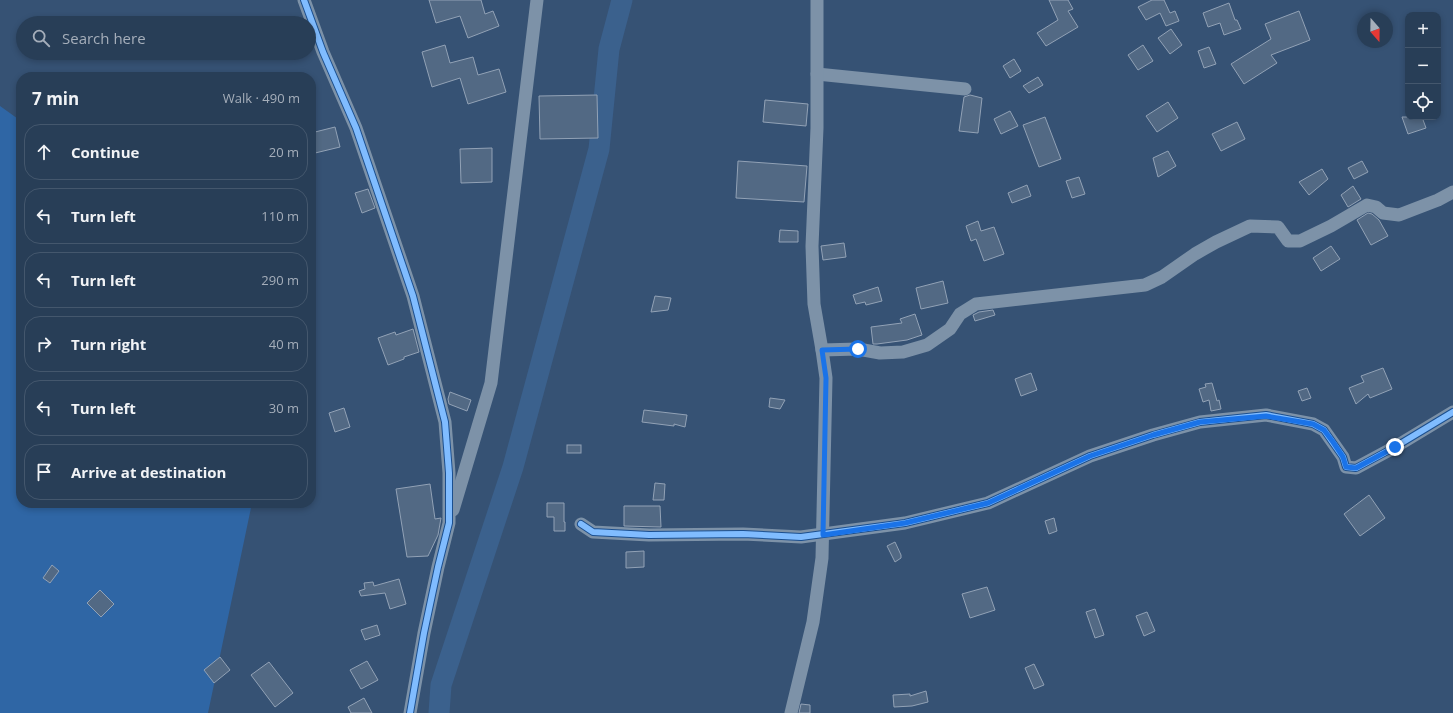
<!DOCTYPE html>
<html lang="en">
<head>
<meta charset="utf-8">
<style>
	:root { --surface:#283e57; --page:#344961; --text:#f1f3f6; --muted:#a5aeba; --line:#44576d }
	body { margin:0; font-family:"Open Sans",sans-serif; background:var(--page); color:var(--text) }
	.controls { position:absolute; right:12px; top:12px; display:grid; overflow:hidden; border-radius:8px; box-shadow:0 2px 6px #0003 }
	.controls button { width:36px; height:36px; display:grid; place-items:center; padding:0; border:0; border-bottom:1px solid var(--line); background:var(--surface); color:var(--text); font:20px sans-serif }
	.compass { position:absolute; left:1357px; top:12px; width:36px; height:36px; border-radius:50%; background:var(--surface); box-shadow:0 2px 6px #0003; rotate:160deg }
	.stop { position:absolute; width:12px; height:12px; margin:-9px; border:3px solid #1a73e8; border-radius:50%; background:#fff }
	.stop.end { background:#1a73e8; border-color:#fff; box-shadow:0 1px 4px #0008 }
	.list { margin:0; padding:0; list-style:none }
	h2 { display:flex; justify-content:space-between; align-items:center; height:52px; margin:0; padding:0 16px; font-size:17px }
	h2 small { font-size:13px; font-weight:400; color:var(--muted) }
	.list li { display:grid; grid-template-columns:26px 1fr auto; gap:12px; align-items:center; box-sizing:border-box; height:56px; margin:0 8px 8px; padding:0 8px; border:1px solid var(--line); border-radius:16px }
	.list b { display:block; font-size:15px; white-space:nowrap }
	.list em { font-size:13px; font-style:normal; color:var(--muted) }
	.icon { flex:none; width:22px; height:22px; fill:none; stroke:currentColor; stroke-width:2; stroke-linecap:round; stroke-linejoin:round }
	.map { position:relative; flex:none; width:1453px; height:713px; overflow:hidden }
	.search { position:absolute; background:var(--surface); box-shadow:0 2px 6px #0003; left:16px; top:16px; width:300px; height:44px; display:flex; align-items:center; gap:10px; box-sizing:border-box; padding:0 14px; border-radius:22px; color:var(--muted); font-size:15px }
	.panel { position:absolute; background:var(--surface); box-shadow:0 2px 6px #0003; left:16px; top:72px; width:300px; height:436px; border-radius:16px }
	.map>svg:first-child { display:block }
</style>
</head>
<body>
<div class="map">
<svg width="1453" height="713" viewBox="0 0 1453 713">
	<rect width="100%" height="100%" fill="#365274"/>
	<!-- green -->
	<polygon fill="#2f66a5" points="0,106 21,121 21,503 252,503 208,713 0,713"/>
	<g fill="none" stroke-linecap="round" stroke-linejoin="round">
		<!-- river -->
		<polyline stroke="#3b618d" stroke-width="21" points="439,713 441,685 513,467 599,149 609,49 622,0"/>
	</g>
	<!-- building -->
	<g fill="#526984" stroke="#92a2b6">
		<polygon points="429,0 481,0 485,14 493,11 499,26 468,38 460,16 436,23"/>
		<polygon points="1049,0 1068,0 1073,9 1068,11 1078,27 1046,46 1037,33 1058,20"/>
		<polygon points="1152,0 1164,0 1170,13 1175,11 1179,21 1166,26 1160,13 1146,20 1138,7"/>
		<polygon points="1229,3 1235,20 1237,20 1241,29 1224,35 1220,23 1208,27 1203,13"/>
		<polygon points="1299,11 1310,40 1271,55 1277,63 1244,84 1231,64 1271,39 1265,24"/>
		<polygon points="1171,29 1182,45 1170,54 1158,38"/>
		<polygon points="445,45 450,63 473,57 478,75 499,69 506,92 468,104 460,78 432,87 422,52"/>
		<polygon points="1143,45 1153,61 1138,70 1128,55"/>
		<polygon points="1209,47 1216,64 1204,68 1198,51"/>
		<polygon points="1014,59 1021,71 1010,78 1003,66"/>
		<polygon points="1038,77 1043,85 1029,93 1023,86"/>
		<polygon points="597,95 598,138 540,139 539,96"/>
		<polygon points="970,95 982,98 978,133 959,131 964,97"/>
		<polygon points="765,100 808,104 806,126 763,122"/>
		<polygon points="1168,102 1178,118 1157,132 1146,116"/>
		<polygon points="1010,111 1018,126 1001,134 994,119"/>
		<polygon points="1045,117 1061,159 1039,167 1023,125"/>
		<polygon points="1402,117 1422,117 1426,128 1408,134"/>
		<polygon points="1237,122 1245,139 1221,151 1212,134"/>
		<polygon points="335,127 340,147 311,154 311,133"/>
		<polygon points="492,148 492,182 461,183 460,149"/>
		<polygon points="1168,151 1176,166 1158,177 1153,158"/>
		<polygon points="738,161 807,166 804,202 736,198"/>
		<polygon points="1362,161 1368,172 1354,179 1348,168"/>
		<polygon points="1322,169 1328,179 1309,195 1299,182"/>
		<polygon points="1079,177 1085,194 1072,198 1066,181"/>
		<polygon points="1027,185 1031,196 1012,203 1008,193"/>
		<polygon points="1353,186 1361,199 1348,207 1341,195"/>
		<polygon points="368,189 375,208 362,213 355,193"/>
		<polygon points="1368,213 1372,214 1379,220 1388,236 1371,245 1357,220"/>
		<polygon points="978,221 981,231 994,227 1004,254 984,261 976,239 971,241 966,226"/>
		<polygon points="780,230 798,231 798,242 779,242"/>
		<polygon points="844,243 846,257 823,260 821,246"/>
		<polygon points="1331,246 1340,259 1321,271 1313,258"/>
		<polygon points="943,281 948,303 921,309 916,288"/>
		<polygon points="878,287 882,301 866,305 865,302 856,304 853,295"/>
		<polygon points="655,296 671,298 668,310 651,312"/>
		<polygon points="993,310 995,315 975,321 973,315 979,312"/>
		<polygon points="915,314 922,335 907,340 877,344 873,344 871,327 902,323 900,319"/>
		<polygon points="413,329 419,352 404,357 404,359 388,365 378,338 395,332 396,335"/>
		<polygon points="1383,368 1392,389 1370,398 1368,394 1356,404 1349,388 1364,382 1361,376"/>
		<polygon points="1031,373 1037,390 1021,396 1015,379"/>
		<polygon points="1212,383 1217,401 1219,400 1221,409 1211,411 1209,400 1203,402 1199,389 1206,387 1205,384"/>
		<polygon points="1307,388 1311,398 1302,401 1298,391"/>
		<polygon points="450,392 471,400 467,411 449,404 448,399"/>
		<polygon points="770,398 785,400 780,409 769,407"/>
		<polygon points="344,408 350,427 335,432 329,413"/>
		<polygon points="644,410 687,415 685,427 674,424 674,426 642,422"/>
		<rect x="567" y="445" width="14" height="8"/>
		<polygon points="655,483 665,484 664,500 653,500"/>
		<polygon points="430,484 435,519 441,518 438,535 428,556 407,557 396,489"/>
		<polygon points="1369,495 1385,518 1360,536 1344,514"/>
		<polygon points="547,503 564,503 564,522 565,522 565,531 554,531 554,517 547,517"/>
		<polygon points="624,506 660,506 661,527 624,526"/>
		<polygon points="1054,518 1057,531 1049,534 1045,521"/>
		<polygon points="895,542 901,555 901,558 895,562 887,546"/>
		<polygon points="644,551 644,567 626,568 626,552"/>
		<polygon points="52,565 59,571 50,583 43,578"/>
		<polygon points="399,579 406,604 390,609 385,593 361,596 359,591 365,589 364,583 373,582 374,586"/>
		<polygon points="987,587 995,610 970,618 962,594"/>
		<polygon points="100,590 114,604 101,617 87,603"/>
		<polygon points="1095,609 1104,635 1095,638 1086,612"/>
		<polygon points="1147,612 1155,631 1144,636 1136,616"/>
		<polygon points="377,625 380,635 365,640 361,630"/>
		<polygon points="220,657 230,670 214,683 204,670"/>
		<polygon points="367,661 378,680 361,689 350,670"/>
		<polygon points="269,662 293,693 275,707 251,675"/>
		<polygon points="1034,664 1044,685 1034,689 1025,668"/>
		<polygon points="926,691 928,702 912,706 894,707 893,695 910,694 910,696"/>
		<polygon points="364,698 372,713 351,713 348,707"/>
		<polygon points="801,704 810,705 810,713 799,713"/>
	</g>
	<g fill="none" stroke-linecap="round" stroke-linejoin="round">
		<!-- minor -->
		<g stroke="#7d92a8" stroke-width="13">
			<polyline points="304,0 323,52 356,128 413,296 445,422 449,473 449,523 438,567 424,633 410,713"/>
			<polyline points="817,74 965,89"/>
			<polyline points="822,350 858,349 880,353 903,352 927,345 950,329 960,314 976,304 1145,285 1162,277 1195,254 1216,242 1250,226 1278,227 1288,241 1300,241 1331,226 1367,205 1376,207 1383,213 1399,215 1438,200 1453,192"/>
			<polyline points="453,510 491,383 537,0"/>
			<polyline points="581,524 593,532 649,535 743,534 801,537 905,523 988,503 1090,456 1153,435 1200,422 1266,415 1313,424 1324,430 1343,457 1346,467 1356,468 1395,447 1453,412"/>
			<polyline points="791,713 813,622 822,558 826,378 822,350 814,304 812,246 817,128 817,0"/>
		</g>
		<!-- cycleway casing -->
		<g stroke="#1b4f8f" stroke-width="8">
			<g id="cycleway">
				<polyline points="304,0 323,52 356,128 413,296 445,422 449,473 449,523 438,567 424,633 410,713"/>
				<polyline points="581,524 593,532 649,535 743,534 801,537 905,523 988,503 1090,456 1153,435 1200,422 1266,415 1313,424 1324,430 1343,457 1346,467 1356,468 1395,447 1453,412"/>
			</g>
		</g>
		<!-- cycleway -->
		<use href="#cycleway" stroke="#80bcff" stroke-width="6"/>
	</g>
	<g fill="none" stroke-linecap="round" stroke-linejoin="round">
		<!-- route -->
		<polyline stroke="#1a73e8" stroke-width="5" points="858,349 822,350 826,378 823,535 905,523 988,503 1090,456 1153,435 1200,422 1266,416 1313,424 1324,430 1333,442 1343,457 1346,467 1356,468 1395,447"/>
	</g>
</svg>
<div class="controls">
<button>+</button>
<button>−</button>
<button><svg class="icon" aria-label="locate" viewBox="0 0 24 24"><circle cx="12" cy="12" r="6"/><path d="M12 2v4M12 18v4M2 12h4M18 12h4"/></svg></button>
</div>
<svg class="compass" viewBox="-18 -18 36 36"><path d="M0-13l5 13h-10z" fill="#e53935"/><path d="M0 13l5-13h-10z" fill="#a5aeba"/></svg>
<div class="stop" style="left:858px;top:349px"></div>
<div class="stop end" style="left:1395px;top:447px"></div>
<div class="search"><svg class="icon" aria-label="search" viewBox="0 0 24 24"><circle cx="10" cy="10" r="6"/><path d="M15 15l6 6"/></svg>Search here</div>
<section class="panel">
<h2>7 min<small>Walk · 490 m</small></h2>
<ul class="list">
<li><svg class="icon" aria-label="ahead" viewBox="0 0 24 24"><path d="M12 20V5M6 11l6-6 6 6"/></svg><div><b>Continue</b></div><em>20 m</em></li>
<li><svg class="icon" aria-label="left" viewBox="0 0 24 24"><path d="M17 20v-9H6M10 6l-5 5 5 5"/></svg><div><b>Turn left</b></div><em>110 m</em></li>
<li><svg class="icon" aria-label="left" viewBox="0 0 24 24"><path d="M17 20v-9H6M10 6l-5 5 5 5"/></svg><div><b>Turn left</b></div><em>290 m</em></li>
<li><svg class="icon" aria-label="right" viewBox="0 0 24 24"><path d="M7 20v-9h11M14 6l5 5-5 5"/></svg><div><b>Turn right</b></div><em>40 m</em></li>
<li><svg class="icon" aria-label="left" viewBox="0 0 24 24"><path d="M17 20v-9H6M10 6l-5 5 5 5"/></svg><div><b>Turn left</b></div><em>30 m</em></li>
<li><svg class="icon" aria-label="arrive" viewBox="0 0 24 24"><path d="M6 21V4h12l-3 4 3 4H6"/></svg><div><b>Arrive at destination</b></div></li>
</ul>
</section>
</div>
</body>
</html>
